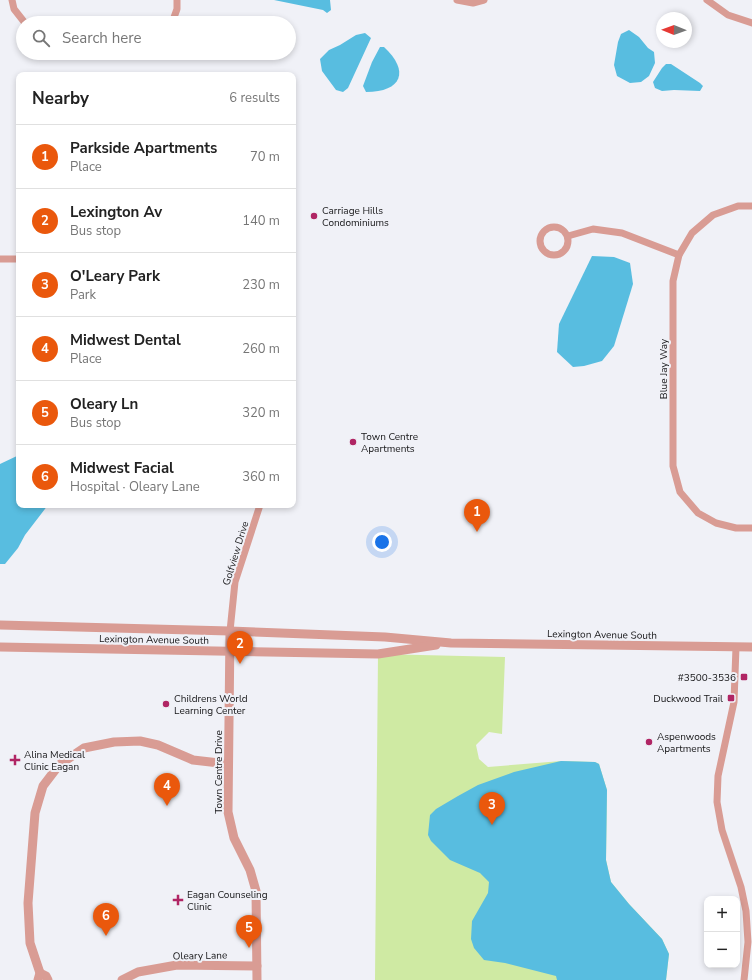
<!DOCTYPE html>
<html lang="en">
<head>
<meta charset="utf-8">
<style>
	:root { --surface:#fff; --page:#f6f6f6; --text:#222; --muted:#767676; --line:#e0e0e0; --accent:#ea580c }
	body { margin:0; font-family:"Nunito Sans",sans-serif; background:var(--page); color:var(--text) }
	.controls { position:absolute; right:12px; bottom:12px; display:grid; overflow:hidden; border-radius:8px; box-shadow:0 2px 6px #0003 }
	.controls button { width:36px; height:36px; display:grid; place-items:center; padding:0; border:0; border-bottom:1px solid var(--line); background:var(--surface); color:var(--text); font:20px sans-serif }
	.compass { position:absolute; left:656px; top:12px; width:36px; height:36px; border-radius:50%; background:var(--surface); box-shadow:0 2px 6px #0003; rotate:271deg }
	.you { position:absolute; left:382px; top:542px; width:14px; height:14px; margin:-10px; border:3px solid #fff; border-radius:50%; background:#1a73e8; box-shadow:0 0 0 6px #1a73e833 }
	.badge { display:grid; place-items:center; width:26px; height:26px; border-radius:50%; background:var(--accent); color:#fff; font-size:13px; font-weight:700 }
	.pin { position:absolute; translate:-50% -33px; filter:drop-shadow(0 1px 2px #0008) }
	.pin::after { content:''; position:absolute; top:21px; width:14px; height:12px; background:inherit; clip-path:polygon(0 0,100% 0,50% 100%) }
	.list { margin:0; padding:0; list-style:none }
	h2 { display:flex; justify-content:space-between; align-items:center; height:52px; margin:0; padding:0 16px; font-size:17px }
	h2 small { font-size:13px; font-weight:400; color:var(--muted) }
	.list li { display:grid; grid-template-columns:26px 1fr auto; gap:12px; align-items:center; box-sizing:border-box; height:64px; padding:0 16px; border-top:1px solid var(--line) }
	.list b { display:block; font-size:15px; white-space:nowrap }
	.list p { margin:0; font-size:13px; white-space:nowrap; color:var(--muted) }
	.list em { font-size:13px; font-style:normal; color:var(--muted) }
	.icon { flex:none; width:22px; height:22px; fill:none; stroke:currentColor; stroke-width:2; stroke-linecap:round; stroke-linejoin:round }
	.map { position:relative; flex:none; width:752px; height:980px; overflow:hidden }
	.search { position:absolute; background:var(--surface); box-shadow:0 2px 6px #0003; left:16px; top:16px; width:280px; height:44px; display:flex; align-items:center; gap:10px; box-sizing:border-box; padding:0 14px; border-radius:22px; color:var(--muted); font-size:15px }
	.panel { position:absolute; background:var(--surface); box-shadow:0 2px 6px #0003; left:16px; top:72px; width:280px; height:436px; border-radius:8px }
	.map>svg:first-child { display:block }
</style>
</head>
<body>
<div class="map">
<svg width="752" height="980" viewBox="0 0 752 980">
	<rect width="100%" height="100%" fill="#f0f1f7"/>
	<!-- green -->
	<polygon fill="#cfeaa3" points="378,654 505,657 502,734 489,732 476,745 479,759 488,767 561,761 595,762 599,764 607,790 606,860 611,882 629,904 662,939 669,954 666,980 375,980"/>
	<!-- water -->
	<g fill="#58bde0">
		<polygon points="274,0 330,0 331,10 327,13 323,10"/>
		<polygon points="629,30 639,37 648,48 654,52 655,63 649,76 641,82 630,83 617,76 614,65 618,42 621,34"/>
		<polygon points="365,33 371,38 348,88 343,92 336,90 322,71 320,59 329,50 340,45 356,35"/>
		<path d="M380,47H384C410,71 402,92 366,92L363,86L372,62Z"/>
		<polygon points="666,64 671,64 700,83 703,86 700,91 674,90 662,91 655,88 653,82 662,68"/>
		<polygon points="592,256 614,257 630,263 633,284 614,346 602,361 584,366 573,367 557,352 559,324"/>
		<polygon points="19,455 19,505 48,505 25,535 18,548 5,564 0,564 0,464"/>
		<polygon points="561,761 595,762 599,764 607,790 606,860 611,882 629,904 662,939 669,954 666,980 557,980 556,976 505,963 484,960 474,948 471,939 472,921 488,893 489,882 480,873 450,860 431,841 428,835 430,815 436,809 458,796 478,785 514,772"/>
	</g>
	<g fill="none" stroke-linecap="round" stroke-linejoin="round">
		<!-- minor -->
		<g stroke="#d99c94" stroke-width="7">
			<polyline points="12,0 14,9 25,23"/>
			<polyline points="457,0 473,3 484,0"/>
			<polyline points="707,0 728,15 752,23"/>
			<polyline points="172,23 177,9 177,0"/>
			<polyline points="752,206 738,206 713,215 692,233 679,255 673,281 673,466 680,492 698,513 716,523 736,528 752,528"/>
			<circle cx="554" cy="241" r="14"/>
			<polyline points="568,236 593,229 622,233 679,255"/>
			<polyline points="0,259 19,259"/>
			<polyline points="230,631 235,582 260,505"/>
			<polyline points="736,647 734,702 718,776 717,802 722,830 741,887 746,911 748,942 744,980"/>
		</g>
		<!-- tertiary -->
		<g stroke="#d99c94" stroke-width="9">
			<polyline points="0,625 230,631 385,637 451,643 752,647"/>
			<polyline points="230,631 228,812 234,838 250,870 256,891 257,980"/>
			<polyline points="0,647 378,654 436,645"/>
			<polyline points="40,973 46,976 48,980"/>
			<polyline points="38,980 40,973 30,943 28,903 35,813 43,786 59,765 84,748 114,742 140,741 158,745 193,760 228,764"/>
			<polyline points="122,980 138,972 177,965 257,966"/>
		</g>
	</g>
	<!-- markers -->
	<g fill="#b02564" stroke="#f0f1f7" stroke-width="1.5">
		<circle cx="314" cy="216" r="4"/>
		<circle cx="353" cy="442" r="4"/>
		<rect x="740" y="673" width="8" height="8" rx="2"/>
		<rect x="727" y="694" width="8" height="8" rx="2"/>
		<circle cx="166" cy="704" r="4"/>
		<circle cx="649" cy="742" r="4"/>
		<path d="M13 754h4v4h4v4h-4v4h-4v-4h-4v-4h4z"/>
		<path d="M176 894h4v4h4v4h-4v4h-4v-4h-4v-4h4z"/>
	</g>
	<g text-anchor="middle" stroke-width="4" stroke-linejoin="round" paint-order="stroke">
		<!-- poi labels -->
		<g font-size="10" fill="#161618" stroke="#f0f1f7" text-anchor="start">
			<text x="322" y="214">Carriage Hills<tspan x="322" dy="12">Condominiums</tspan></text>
			<text x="361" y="440">Town Centre<tspan x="361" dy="12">Apartments</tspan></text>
			<text x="736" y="681" text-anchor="end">#3500-3536</text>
			<text x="174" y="702">Childrens World<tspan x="174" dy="12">Learning Center</tspan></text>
			<text x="723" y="702" text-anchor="end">Duckwood Trail</text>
			<text x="657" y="740">Aspenwoods<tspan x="657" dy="12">Apartments</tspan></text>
			<text x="24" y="758">Alina Medical<tspan x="24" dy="12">Clinic Eagan</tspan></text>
			<text x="187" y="898">Eagan Counseling<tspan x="187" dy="12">Clinic</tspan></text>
		</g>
		<!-- street labels -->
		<g font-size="10" fill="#161618" stroke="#f0f1f7">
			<text transform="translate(663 369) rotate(-90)" y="4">Blue Jay Way</text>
			<text transform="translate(235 553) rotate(-73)" y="4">Golfview Drive</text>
			<text transform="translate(602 634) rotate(1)" y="4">Lexington Avenue South</text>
			<text transform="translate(154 639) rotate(1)" y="4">Lexington Avenue South</text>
			<text transform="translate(218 772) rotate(-90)" y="4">Town Centre Drive</text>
			<text transform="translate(200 955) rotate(-1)" y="4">Oleary Lane</text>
		</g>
	</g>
</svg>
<div class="controls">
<button>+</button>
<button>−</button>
</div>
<svg class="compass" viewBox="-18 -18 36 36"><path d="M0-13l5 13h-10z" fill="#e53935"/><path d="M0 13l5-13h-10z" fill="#767676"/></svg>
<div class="you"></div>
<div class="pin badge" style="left:477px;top:532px">1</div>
<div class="pin badge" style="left:240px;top:664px">2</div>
<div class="pin badge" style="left:492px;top:825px">3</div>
<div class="pin badge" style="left:167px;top:806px">4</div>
<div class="pin badge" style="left:249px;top:948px">5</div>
<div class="pin badge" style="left:106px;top:936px">6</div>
<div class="search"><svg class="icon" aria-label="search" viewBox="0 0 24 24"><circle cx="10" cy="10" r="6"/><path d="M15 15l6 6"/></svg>Search here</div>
<section class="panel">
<h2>Nearby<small>6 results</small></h2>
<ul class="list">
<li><span class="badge">1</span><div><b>Parkside Apartments</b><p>Place</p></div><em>70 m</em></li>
<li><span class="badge">2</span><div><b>Lexington Av</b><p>Bus stop</p></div><em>140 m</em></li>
<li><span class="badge">3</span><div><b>O'Leary Park</b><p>Park</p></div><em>230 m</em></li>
<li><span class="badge">4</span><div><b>Midwest Dental</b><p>Place</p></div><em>260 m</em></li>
<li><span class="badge">5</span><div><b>Oleary Ln</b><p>Bus stop</p></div><em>320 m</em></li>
<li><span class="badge">6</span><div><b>Midwest Facial</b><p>Hospital · Oleary Lane</p></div><em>360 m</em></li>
</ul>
</section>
</div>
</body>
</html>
